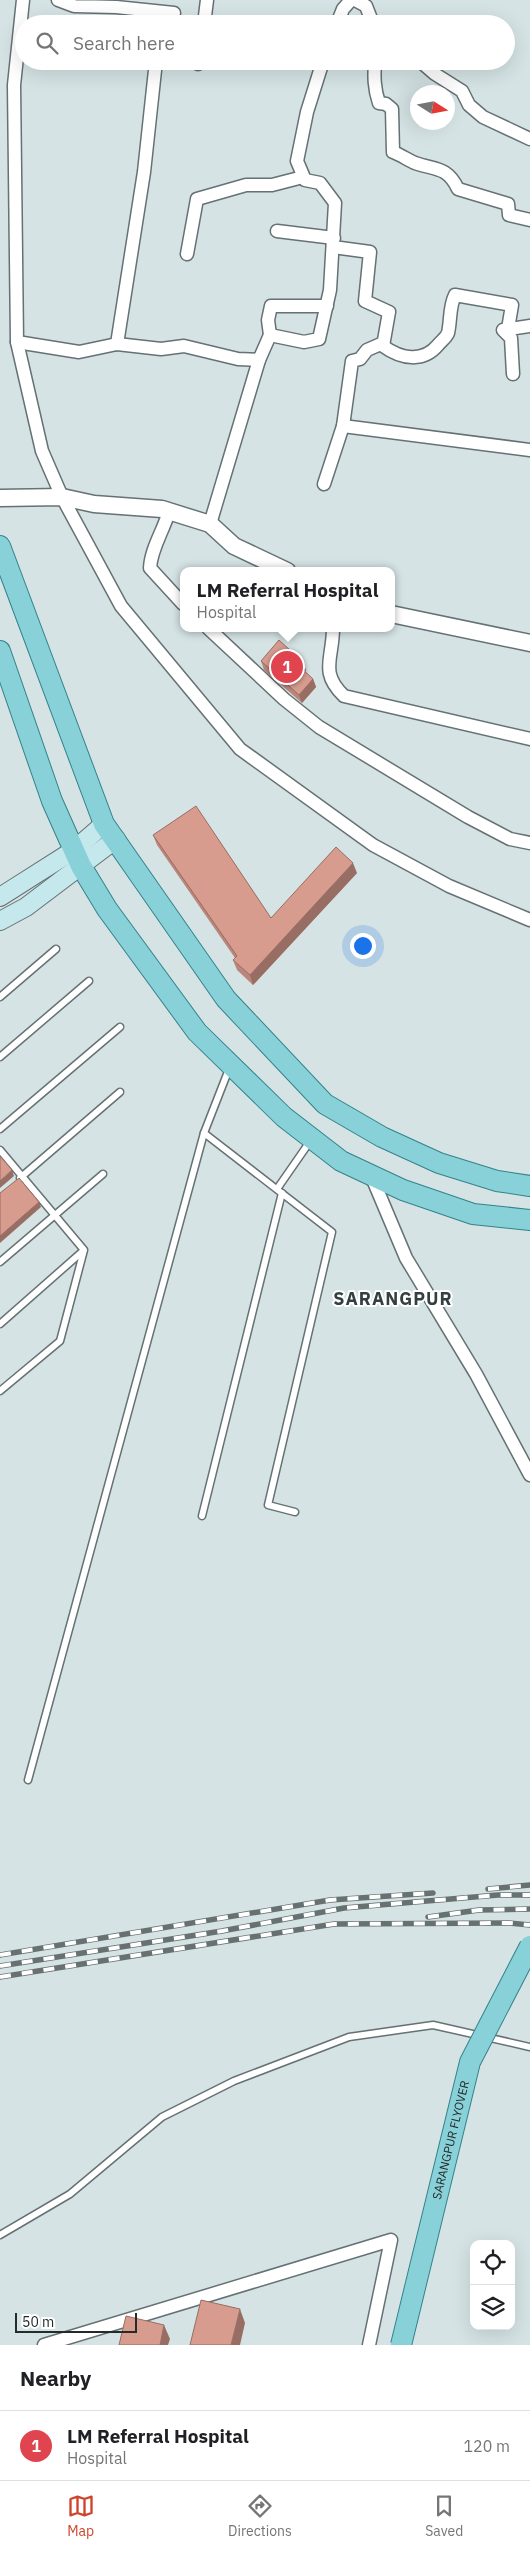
<!DOCTYPE html>
<html lang="en">
<head>
<meta charset="utf-8">
<style>
	:root { --surface:#fff; --page:#f6f6f6; --text:#202124; --muted:#757577; --line:#e0e0e0; --accent:#cf432b }
	body { margin:0; font-family:"IBM Plex Sans",sans-serif; background:var(--page); color:var(--text) }
	.controls { position:absolute; right:15px; bottom:15px; display:grid; overflow:hidden; border-radius:10px; box-shadow:0 5px 20px #0002 }
	.controls button { width:45px; height:45px; display:grid; place-items:center; padding:0; border:0; border-bottom:1px solid var(--line); background:var(--surface); color:var(--text); font:25px sans-serif }
	.compass { position:absolute; left:410px; top:85px; width:45px; height:45px; border-radius:50%; background:var(--surface); box-shadow:0 5px 20px #0002; rotate:101deg }
	.scale { position:absolute; left:15px; bottom:12px; width:122px; box-sizing:border-box; padding-left:5px; border:2px solid #252a2a; border-top:0; font-size:14px; line-height:18px; white-space:nowrap; color:#252a2a; -webkit-text-stroke:4px #fff; paint-order:stroke }
	.you { position:absolute; left:362px; top:945px; width:18px; height:18px; margin:-12px; border:4px solid #fff; border-radius:50%; background:#1a73e8; box-shadow:0 0 0 8px #1a73e833 }
	.badge { display:grid; place-items:center; width:32px; height:32px; border-radius:50%; background:var(--accent); color:#fff; font-size:16px; font-weight:700 }
	.pin { position:absolute; translate:-50% -50%; border:2px solid #fff; box-shadow:0 1px 5px #0006 }
	.popup { position:absolute; left:180px; top:567px; width:215px; height:65px; box-sizing:border-box; display:grid; place-content:center; border-radius:10px; background:var(--surface); filter:drop-shadow(0 1px 4px #0005); font-size:16px; white-space:nowrap; color:var(--muted) }
	.popup b { font-size:19px; color:var(--text) }
	.popup::after { content:''; position:absolute; left:50%; top:100%; margin-left:-10px; border:10px solid transparent; border-top-color:var(--surface) }
	.list { margin:0; padding:0; list-style:none }
	h2 { display:flex; justify-content:space-between; align-items:center; height:65px; margin:0; padding:0 20px; font-size:21px }
	h2 small { font-size:16px; font-weight:400; color:var(--muted) }
	.list li { display:grid; grid-template-columns:32px 1fr auto; gap:15px; align-items:center; box-sizing:border-box; height:70px; padding:0 20px; border-top:1px solid var(--line) }
	.list b { display:block; font-size:19px; white-space:nowrap }
	.list p { margin:0; font-size:16px; white-space:nowrap; color:var(--muted) }
	.list em { font-size:16px; font-style:normal; color:var(--muted) }
	.icon { flex:none; width:28px; height:28px; fill:none; stroke:currentColor; stroke-width:2; stroke-linecap:round; stroke-linejoin:round }
	.map { position:relative; flex:none; width:530px; height:2345px; overflow:hidden }
	.search { position:absolute; background:var(--surface); box-shadow:0 5px 20px #0002; left:15px; right:15px; top:15px; height:55px; display:flex; align-items:center; gap:12px; box-sizing:border-box; padding:0 18px; border-radius:28px; color:var(--muted); font-size:19px }
	.sheet { height:135px; background:var(--surface) }
	nav { display:flex; justify-content:space-around; align-items:center; box-sizing:border-box; height:70px; border-top:1px solid var(--line); background:var(--surface); font-size:14px; color:var(--muted) }
	nav a { display:grid; justify-items:center; gap:2px }
	nav .on { color:var(--accent) }
	.map>svg:first-child { display:block }
</style>
</head>
<body>
<div class="map">
<svg width="530" height="2345" viewBox="0 0 530 2345">
	<rect width="100%" height="100%" fill="#d5e3e4"/>
	<g fill="none" stroke-linecap="round" stroke-linejoin="round">
		<!-- service casing -->
		<g stroke="#657173" stroke-width="9">
			<g id="service">
				<polyline points="0,997 56,949"/>
				<polyline points="0,1057 89,981"/>
				<polyline points="0,1129 120,1027"/>
				<polyline points="204,1133 332,1232 268,1505 295,1512"/>
				<polyline points="0,1150 84,1250 60,1341 0,1391"/>
				<polyline points="20,1178 120,1092"/>
				<polyline points="277,1189 311,1140"/>
				<polyline points="0,1262 103,1174"/>
				<polyline points="0,1324 83,1251"/>
				<polyline points="202,1516 282,1193"/>
				<polyline points="28,1780 204,1133 229,1069"/>
				<polyline points="0,2235 70,2194 162,2117 234,2081 349,2037 433,2025 530,2047"/>
			</g>
		</g>
		<!-- minor casing -->
		<g stroke="#657173" stroke-width="15">
			<g id="minor">
				<polyline points="23,0 14,85 17,342 42,451 62,497 121,606 240,749 373,845 449,886 530,920"/>
				<polyline points="58,0 74,6 116,7 174,13"/>
				<polyline points="355,0 366,6 373,24"/>
				<polyline points="204,24 207,0"/>
				<polyline points="337,24 343,9 351,0"/>
				<path d="M375,61C374,77 374,88 379,103L386,104L392,109L393,152C401,155 408,160 415,163C435,170 447,166 458,189L508,204L509,215L530,220"/>
				<polyline points="420,61 435,74 462,91 469,105 483,117 530,139"/>
				<polyline points="198,64 198,61"/>
				<polyline points="277,231 334,238"/>
				<path d="M333,247L370,252L365,301L389,312L383,346C401,359 423,363 438,345C441,341 446,338 448,333C451,320 449,307 455,295L512,305L508,329"/>
				<polyline points="187,254 197,199 246,185 272,185 303,177"/>
				<polyline points="270,335 268,320 271,306 327,306"/>
				<polyline points="17,342 79,352 117,344 161,349 184,346 238,359 259,360 270,335 304,342 319,339 330,290 335,203 320,183 305,180 297,161 307,112 323,61"/>
				<polyline points="117,344 144,172 156,61"/>
				<polyline points="513,374 511,338 503,330 530,326"/>
				<polyline points="343,426 530,450"/>
				<polyline points="324,484 343,426 352,361 360,359 367,350 383,343"/>
				<path d="M169,511C164,530 151,548 150,568L183,604"/>
				<polyline points="210,524 259,360"/>
				<polyline points="208,628 284,699 319,727 468,817 510,839 530,843"/>
				<path d="M333,628C333,659 319,672 344,696L530,739"/>
				<polyline points="371,1175 406,1258 476,1374 530,1475"/>
				<polyline points="44,2345 391,2240 369,2345"/>
			</g>
		</g>
		<!-- tertiary casing -->
		<g stroke="#657173" stroke-width="19">
			<g id="tertiary">
				<polyline points="0,498 62,497 94,504 162,509 210,524 234,546 287,571"/>
				<polyline points="391,614 530,643"/>
			</g>
		</g>
		<!-- secondary casing -->
		<g stroke="#657173" stroke-width="20">
			<g id="secondary">
				<polyline points="0,897 74,850 104,824"/>
				<polyline points="0,921 26,907 116,839"/>
			</g>
		</g>
		<!-- primary casing -->
		<g stroke="#33838a" stroke-width="22">
			<g id="primary">
				<polyline points="0,546 104,824 226,999 325,1104 382,1137 439,1163 497,1181 530,1186"/>
				<polyline points="0,651 52,801 81,866 107,909 197,1032 284,1117 341,1161 403,1190 473,1214 530,1220"/>
			</g>
		</g>
		<!-- service -->
		<use href="#service" stroke="#fff" stroke-width="6"/>
		<!-- minor -->
		<use href="#minor" stroke="#fff" stroke-width="12"/>
		<!-- tertiary -->
		<use href="#tertiary" stroke="#fff" stroke-width="16"/>
		<!-- secondary -->
		<use href="#secondary" stroke="#c4e8ec" stroke-width="18"/>
		<!-- primary -->
		<use href="#primary" stroke="#89d1d8" stroke-width="20"/>
		<!-- rail casing -->
		<g stroke="#687171" stroke-width="5.5">
			<g id="rail">
				<polyline points="488,1889 530,1885"/>
				<polyline points="428,1917 479,1910 530,1909"/>
				<polyline points="0,1955 330,1900 433,1893"/>
				<polyline points="0,1966 222,1931 344,1908 498,1895 530,1895"/>
				<polyline points="0,1977 334,1924 509,1923 530,1925"/>
			</g>
		</g>
		<!-- rail -->
		<use href="#rail" stroke="#fff" stroke-width="4" stroke-dasharray="11" stroke-linecap="butt"/>
		<!-- primary-bridge casing -->
		<g stroke="#33838a" stroke-width="22" stroke-linecap="butt">
			<g id="primary-bridge">
				<path id="s1" d="M401,2345L470,2062L530,1946"/>
			</g>
		</g>
		<!-- primary-bridge -->
		<use href="#primary-bridge" stroke="#89d1d8" stroke-width="20"/>
	</g>
	<!-- wall -->
	<g fill="#ba867b">
		<polygon points="261,661 306,670 305,672 313,679 316,687 302,703 264,670"/>
		<polygon points="153,835 271,918 357,873 253,985 237,970 233,960 235,958 157,845"/>
	</g>
	<!-- shaded-wall -->
	<g fill="#976d64">
		<polygon points="303,662 306,670 302,675 299,666"/>
		<polygon points="313,679 316,687 302,703 299,695"/>
		<polygon points="353,863 357,873 253,985 250,975"/>
		<polygon points="12,1170 14,1176 0,1188 0,1181"/>
		<polygon points="39,1202 41,1207 0,1243 0,1236"/>
		<polygon points="240,2309 245,2323 240,2345 231,2345"/>
		<polygon points="164,2325 170,2339 168,2345 160,2345"/>
	</g>
	<!-- building -->
	<g fill="#d89c8f" stroke="#976d64">
		<polygon points="279,640 303,662 299,666 313,679 299,695 261,661"/>
		<polygon points="196,806 271,918 336,847 353,863 250,975 233,960 237,956 153,835"/>
		<polygon points="0,1156 12,1170 0,1181"/>
		<polygon points="19,1178 39,1202 0,1236 0,1193"/>
		<polygon points="201,2300 240,2309 231,2345 190,2345"/>
		<polygon points="126,2316 164,2325 160,2345 119,2345"/>
	</g>
	<g text-anchor="middle" stroke-width="4" stroke-linejoin="round" paint-order="stroke">
		<!-- street labels -->
		<g font-size="12" fill="#252a2a" stroke="#fff">
			<text dy="4" stroke="none"><textPath href="#s1" startOffset="211">SARANGPUR FLYOVER</textPath></text>
		</g>
		<!-- district labels -->
		<g font-size="18" font-weight="bold" letter-spacing="1" fill="#343f41" stroke="#fff">
			<text x="393" y="1305">SARANGPUR</text>
		</g>
	</g>
</svg>
<div class="controls">
<button><svg class="icon" aria-label="locate" viewBox="0 0 24 24"><circle cx="12" cy="12" r="6"/><path d="M12 2v4M12 18v4M2 12h4M18 12h4"/></svg></button>
<button><svg class="icon" aria-label="layers" viewBox="0 0 24 24"><path d="M12 4l9 5-9 5-9-5zM3 14l9 5 9-5"/></svg></button>
</div>
<svg class="compass" viewBox="-18 -18 36 36"><path d="M0-13l5 13h-10z" fill="#e53935"/><path d="M0 13l5-13h-10z" fill="#757577"/></svg>
<div class="scale">50 m</div>
<div class="you"></div>
<div class="pin badge" style="left:287px;top:667px;background:#e0444e">1</div>
<div class="popup"><b>LM Referral Hospital</b>Hospital</div>
<div class="search"><svg class="icon" aria-label="search" viewBox="0 0 24 24"><circle cx="10" cy="10" r="6"/><path d="M15 15l6 6"/></svg>Search here</div>
</div>
<section class="sheet">
<h2>Nearby<small></small></h2>
<ul class="list">
<li><span class="badge" style="background:#e0444e">1</span><div><b>LM Referral Hospital</b><p>Hospital</p></div><em>120 m</em></li>
</ul>
</section>
<nav>
<a class="on"><svg class="icon" aria-label="map" viewBox="0 0 24 24"><path d="M3 6l6-2 6 2 6-2v14l-6 2-6-2-6 2zM9 4v14M15 6v14"/></svg>Map</a>
<a><svg class="icon" aria-label="directions" viewBox="0 0 24 24"><path d="M12 3l9 9-9 9-9-9zM9 14v-3h6M13 9l2 2-2 2"/></svg>Directions</a>
<a><svg class="icon" aria-label="saved" viewBox="0 0 24 24"><path d="M7 4h10v16l-5-4-5 4z"/></svg>Saved</a>
</nav>
</body>
</html>
